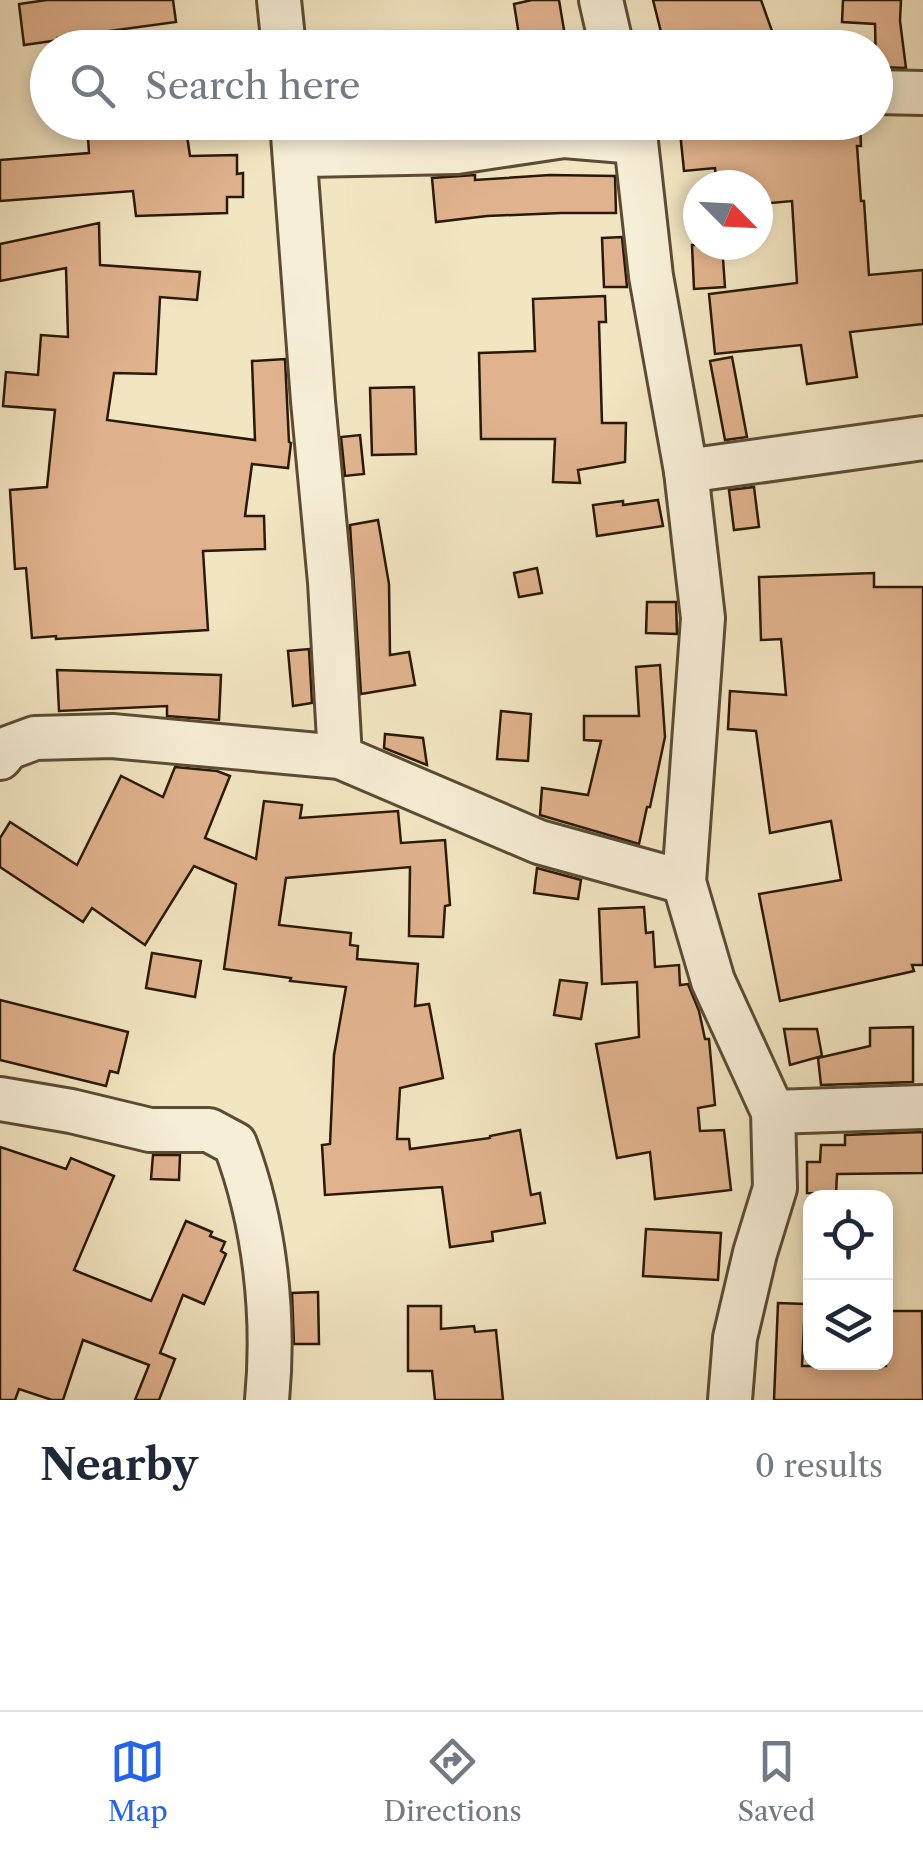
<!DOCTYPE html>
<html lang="en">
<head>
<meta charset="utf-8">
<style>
	:root { --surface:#fff; --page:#f2f2f3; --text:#1f2937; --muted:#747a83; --line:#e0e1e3; --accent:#2563eb }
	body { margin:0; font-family:"Libre Caslon Text",serif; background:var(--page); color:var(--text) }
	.controls { position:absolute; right:30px; bottom:30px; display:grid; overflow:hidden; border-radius:20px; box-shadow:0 5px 15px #0003 }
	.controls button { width:90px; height:90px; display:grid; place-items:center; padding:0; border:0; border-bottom:2px solid var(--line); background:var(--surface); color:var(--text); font:50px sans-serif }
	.compass { position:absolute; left:683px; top:170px; width:90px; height:90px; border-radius:50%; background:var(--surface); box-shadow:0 5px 15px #0003; rotate:114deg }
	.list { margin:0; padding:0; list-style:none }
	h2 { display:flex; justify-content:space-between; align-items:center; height:130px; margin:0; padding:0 40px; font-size:42px }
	h2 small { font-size:32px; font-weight:400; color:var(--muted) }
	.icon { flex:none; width:55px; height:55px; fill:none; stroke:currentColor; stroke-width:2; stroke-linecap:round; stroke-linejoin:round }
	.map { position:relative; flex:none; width:923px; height:1400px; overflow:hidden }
	.search { position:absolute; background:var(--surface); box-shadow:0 5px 15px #0003; left:30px; right:30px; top:30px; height:110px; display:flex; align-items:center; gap:25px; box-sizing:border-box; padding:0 35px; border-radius:55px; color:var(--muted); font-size:38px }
	.sheet { height:310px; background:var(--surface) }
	nav { display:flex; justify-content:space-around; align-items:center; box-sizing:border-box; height:140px; border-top:2px solid var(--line); background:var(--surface); font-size:28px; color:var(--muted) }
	nav a { display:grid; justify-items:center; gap:5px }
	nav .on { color:var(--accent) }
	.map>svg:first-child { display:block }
</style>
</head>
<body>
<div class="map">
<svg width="923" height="1400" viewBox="0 0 923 1400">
	<rect width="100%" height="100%" fill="#f2e5c1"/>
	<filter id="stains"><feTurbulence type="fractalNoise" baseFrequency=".002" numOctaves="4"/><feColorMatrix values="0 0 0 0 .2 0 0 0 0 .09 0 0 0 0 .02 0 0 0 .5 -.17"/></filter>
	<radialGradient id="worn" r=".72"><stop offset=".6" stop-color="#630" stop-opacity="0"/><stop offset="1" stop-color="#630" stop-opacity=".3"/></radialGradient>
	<!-- building -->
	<g fill="#e0b28d" stroke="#291904" stroke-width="2.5">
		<polygon points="47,0 173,0 176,22 58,38 59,40 24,45 19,4"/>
		<polygon points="532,0 559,0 567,48 521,48 514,4"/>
		<polygon points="653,0 761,0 778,48 665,48"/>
		<polygon points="843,0 901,0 900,21 906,68 876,67 875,24 842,22"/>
		<polygon points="87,122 138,122 138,128 185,122 190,156 237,155 237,174 243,173 243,197 227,197 227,213 136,216 133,191 0,201 0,160 89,153"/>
		<polygon points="340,122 393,122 394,128 340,129"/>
		<polygon points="679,122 702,122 703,136 793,127 793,122 860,122 861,146 857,146 861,201 864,201 869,275 923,270 923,324 850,332 857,377 807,384 801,345 715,354 709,294 797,283 792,201 758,204 758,185 716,185 715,168 684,171"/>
		<polygon points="475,175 475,180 550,175 615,176 616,213 561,213 487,216 436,222 432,178"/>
		<polygon points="99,223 100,265 200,272 197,300 160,297 156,374 114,373 107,420 255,440 252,361 285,359 289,442 291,443 288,468 252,464 245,516 264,516 265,549 203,551 208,630 56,639 56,636 32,638 26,568 15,569 10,490 47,487 55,410 3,406 6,372 38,375 41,335 68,337 66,268 0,281 0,244"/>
		<polygon points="622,237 627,287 604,287 602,238"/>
		<polygon points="692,245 722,245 725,287 694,289"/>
		<polygon points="605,296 606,322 599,322 602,423 626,423 625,462 578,470 580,483 553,482 555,439 481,439 479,353 535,351 533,299"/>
		<polygon points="732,357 747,437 725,440 710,361"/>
		<polygon points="414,387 416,454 372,455 370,388"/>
		<polygon points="360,435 364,474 345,476 341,437"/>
		<polygon points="754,487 759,527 734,530 729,490"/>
		<polygon points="658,500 663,526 597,536 593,505 623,501 623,505"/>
		<polygon points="378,520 389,584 390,655 409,652 415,685 361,694 350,525"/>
		<polygon points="537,568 542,593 519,597 514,573"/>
		<polygon points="874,573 874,587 923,587 923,965 912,965 914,971 780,1001 759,894 841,880 831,821 770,833 756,731 728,729 730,691 786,695 781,639 761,640 759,577"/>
		<polygon points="647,602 676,602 677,634 646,633"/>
		<polygon points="309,649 312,703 293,706 288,651"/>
		<polygon points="660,665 665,737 650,807 647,807 639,844 540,815 542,788 588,795 601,741 584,740 584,716 639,716 636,667"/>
		<polygon points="57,670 221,675 219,720 167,716 167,706 59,711"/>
		<polygon points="501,711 531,714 528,761 497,759"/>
		<polygon points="385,734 423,738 427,765 384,748"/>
		<polygon points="175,767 217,771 230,776 205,838 256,859 264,801 302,805 300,818 398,811 401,843 445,840 450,905 445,906 443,937 409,936 410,867 286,878 279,925 351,933 350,945 358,946 357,959 418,964 415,1006 429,1004 443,1078 400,1088 397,1139 409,1139 410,1149 490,1138 490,1136 520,1130 531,1195 540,1193 545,1223 492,1232 493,1241 450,1247 442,1187 325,1195 322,1145 330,1144 334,1055 346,987 290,981 291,978 224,969 236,884 194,866 145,945 92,908 83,922 0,867 0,838 10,822 77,865 121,776 163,797"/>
		<polygon points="537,868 581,880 578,899 534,893"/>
		<polygon points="644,907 646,933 653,932 655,967 679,965 680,985 688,984 699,1011 705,1039 709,1039 715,1105 698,1108 700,1131 724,1130 731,1190 655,1199 650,1152 617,1158 596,1044 639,1037 637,982 602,984 599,909"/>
		<polygon points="152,953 201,961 195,997 146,988"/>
		<polygon points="560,980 587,983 581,1019 554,1015"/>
		<polygon points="0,1000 128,1032 118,1073 110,1071 106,1086 0,1060"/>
		<polygon points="913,1027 913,1082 821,1085 818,1058 870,1046 870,1028"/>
		<polygon points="784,1029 817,1029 822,1056 790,1065"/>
		<polygon points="923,1132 923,1173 837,1174 836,1194 807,1193 807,1162 820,1162 821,1145 845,1145 845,1135"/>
		<polygon points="0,1147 66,1169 71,1158 114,1176 74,1270 151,1301 186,1221 212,1232 210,1236 225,1242 221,1251 226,1254 204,1304 183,1295 160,1353 175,1359 159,1400 135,1400 149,1365 83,1340 63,1400 52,1400 19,1389 15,1400 0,1400"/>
		<polygon points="153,1155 180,1155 179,1180 151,1179"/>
		<polygon points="646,1229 721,1233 718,1280 643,1276"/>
		<polygon points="318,1292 319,1344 294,1344 292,1293"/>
		<polygon points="778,1303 805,1304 802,1366 886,1366 886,1311 922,1311 923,1400 774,1400"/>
		<polygon points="408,1306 441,1306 441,1329 474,1326 475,1332 496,1330 503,1400 435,1400 432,1371 408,1371"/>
	</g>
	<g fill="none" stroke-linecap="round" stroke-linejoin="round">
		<!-- minor casing -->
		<g stroke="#5b4c33" stroke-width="48">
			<g id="minor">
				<polyline points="279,0 284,48"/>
				<polyline points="601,0 612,48"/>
				<polyline points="876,92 923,93"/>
				<polyline points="292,122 313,401 330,582 340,757"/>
				<polyline points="631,122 636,142 651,276 686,471 703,618 684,882 713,981 773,1112 775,1188 755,1253 735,1338 730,1400"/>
				<polyline points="295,148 306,155 457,152 564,136 636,142"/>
				<polyline points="686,471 923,438"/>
				<polyline points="0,758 8,748 35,738 112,736 340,757 539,842 684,882"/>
				<path d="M0,1099L71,1111L150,1130H209L235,1144C265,1223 275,1316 267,1400"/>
				<polyline points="773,1112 923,1107"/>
			</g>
		</g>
		<!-- minor -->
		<use href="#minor" stroke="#f7eed7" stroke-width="42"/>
	</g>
	<rect width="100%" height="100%" filter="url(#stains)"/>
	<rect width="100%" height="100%" fill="url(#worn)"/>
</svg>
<div class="controls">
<button><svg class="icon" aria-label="locate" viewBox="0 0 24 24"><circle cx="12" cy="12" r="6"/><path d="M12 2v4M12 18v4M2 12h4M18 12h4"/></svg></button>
<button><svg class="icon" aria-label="layers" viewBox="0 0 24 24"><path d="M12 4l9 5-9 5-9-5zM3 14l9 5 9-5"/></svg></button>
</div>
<svg class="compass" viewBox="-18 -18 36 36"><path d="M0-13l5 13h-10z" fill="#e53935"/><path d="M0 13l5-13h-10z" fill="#747a83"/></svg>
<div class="search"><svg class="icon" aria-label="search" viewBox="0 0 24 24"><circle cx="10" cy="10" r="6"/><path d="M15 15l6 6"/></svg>Search here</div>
</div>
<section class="sheet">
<h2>Nearby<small>0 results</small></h2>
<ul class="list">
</ul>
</section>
<nav>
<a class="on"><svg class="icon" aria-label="map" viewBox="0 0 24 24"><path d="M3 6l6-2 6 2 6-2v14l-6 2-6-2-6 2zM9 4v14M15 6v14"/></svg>Map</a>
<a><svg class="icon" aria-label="directions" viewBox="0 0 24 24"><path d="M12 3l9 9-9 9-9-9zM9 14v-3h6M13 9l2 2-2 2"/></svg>Directions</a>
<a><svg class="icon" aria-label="saved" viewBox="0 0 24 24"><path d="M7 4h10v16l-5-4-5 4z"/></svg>Saved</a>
</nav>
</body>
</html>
